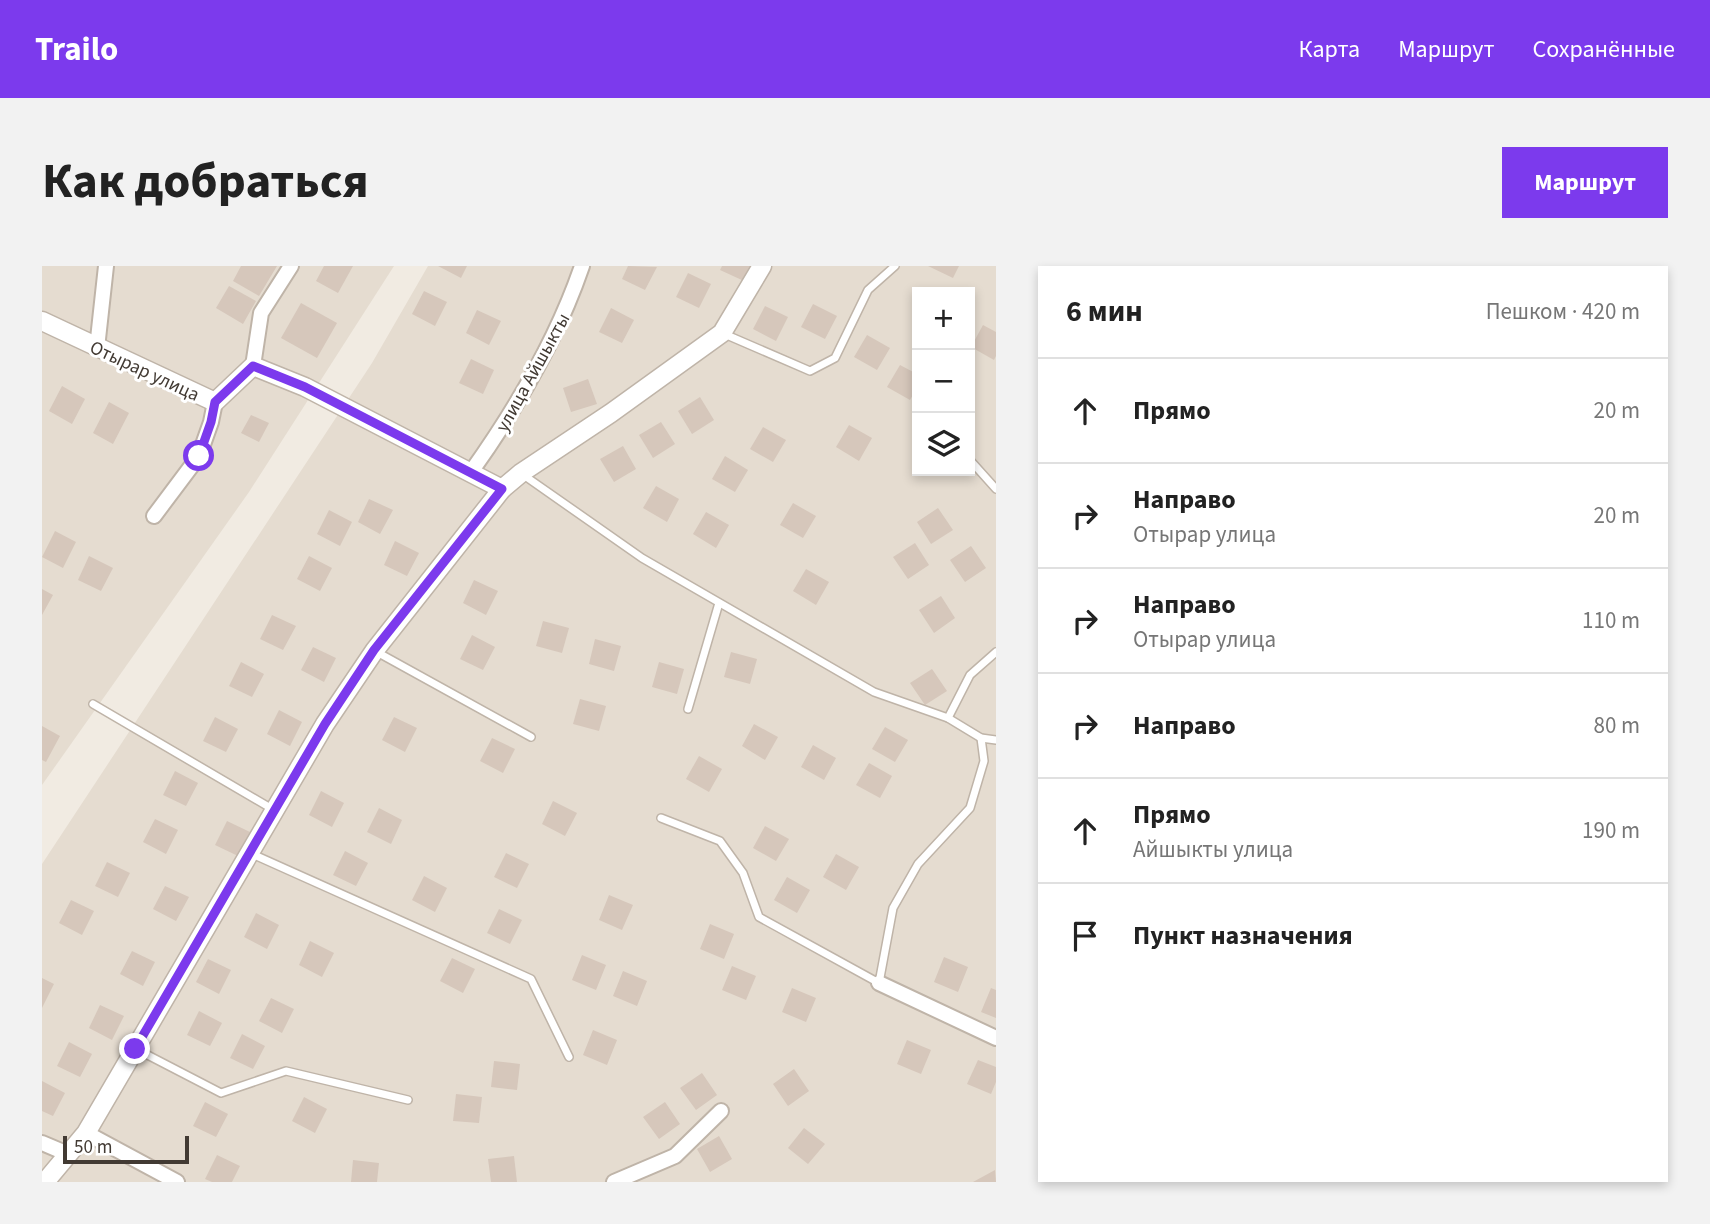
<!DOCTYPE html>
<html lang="ru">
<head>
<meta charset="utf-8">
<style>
	:root { --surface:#fff; --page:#f2f2f2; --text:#222; --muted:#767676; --line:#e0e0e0; --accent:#7c3aed }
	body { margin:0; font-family:"Source Sans 3",sans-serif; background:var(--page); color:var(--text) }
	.controls { position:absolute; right:21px; top:21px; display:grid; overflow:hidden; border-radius:0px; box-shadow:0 4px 10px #0003 }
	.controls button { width:63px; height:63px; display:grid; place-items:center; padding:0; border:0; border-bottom:2px solid var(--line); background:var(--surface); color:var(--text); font:35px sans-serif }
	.scale { position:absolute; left:21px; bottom:18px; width:126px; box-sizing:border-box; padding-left:7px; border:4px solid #423a33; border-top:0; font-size:19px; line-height:24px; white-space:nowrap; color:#423a33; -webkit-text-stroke:5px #fff; paint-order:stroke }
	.stop { position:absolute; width:21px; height:21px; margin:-16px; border:5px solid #7c3aed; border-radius:50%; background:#fff }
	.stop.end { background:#7c3aed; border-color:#fff; box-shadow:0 2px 7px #0008 }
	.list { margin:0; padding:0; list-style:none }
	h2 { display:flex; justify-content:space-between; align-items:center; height:91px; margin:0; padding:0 28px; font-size:30px }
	h2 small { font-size:23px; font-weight:400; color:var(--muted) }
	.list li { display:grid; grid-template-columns:46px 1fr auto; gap:21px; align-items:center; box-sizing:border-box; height:105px; padding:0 28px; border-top:2px solid var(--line) }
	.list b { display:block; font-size:26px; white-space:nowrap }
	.list p { margin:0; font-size:23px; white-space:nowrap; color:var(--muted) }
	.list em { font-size:23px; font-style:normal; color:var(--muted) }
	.icon { flex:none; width:38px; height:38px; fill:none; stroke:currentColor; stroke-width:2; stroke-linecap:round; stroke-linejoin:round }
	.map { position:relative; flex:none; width:954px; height:916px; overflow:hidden; border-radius:0px }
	header { display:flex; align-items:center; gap:42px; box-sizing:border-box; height:98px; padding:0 35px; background:var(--accent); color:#fff }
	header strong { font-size:33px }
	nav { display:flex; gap:38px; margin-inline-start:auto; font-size:24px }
	.intro { display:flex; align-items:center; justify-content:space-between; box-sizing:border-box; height:168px; padding:0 42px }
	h1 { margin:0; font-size:49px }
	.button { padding:18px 32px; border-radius:0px; background:var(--accent); color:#fff; font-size:24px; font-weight:700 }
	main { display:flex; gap:42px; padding:0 42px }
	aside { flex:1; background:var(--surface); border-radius:0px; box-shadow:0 4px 10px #0003 }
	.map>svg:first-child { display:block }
</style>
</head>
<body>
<header>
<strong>Trailo</strong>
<nav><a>Карта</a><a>Маршрут</a><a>Сохранённые</a></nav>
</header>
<div class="intro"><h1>Как добраться</h1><a class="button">Маршрут</a></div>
<main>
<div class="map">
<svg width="954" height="916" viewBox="0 0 954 916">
	<rect width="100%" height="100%" fill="#f1ebe2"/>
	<!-- residential -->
	<g fill="#e5dcd0" fill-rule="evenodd">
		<polygon points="0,0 352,0 207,226 0,519"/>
		<path d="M386,0H954V916H0V598L330,97ZM875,26H928V205H875Z"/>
	</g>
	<!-- building -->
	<g fill="#d6c7bb">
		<polygon points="199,0 235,0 217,30 191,15"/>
		<polygon points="282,0 311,0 296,27 274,15"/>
		<polygon points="396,0 425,0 419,12"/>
		<polygon points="586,0 615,1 603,24 580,13"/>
		<polygon points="680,0 709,0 702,15 678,4"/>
		<polygon points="886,0 917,0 911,12"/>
		<polygon points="646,7 669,18 657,42 634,31"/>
		<polygon points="187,20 214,35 201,58 174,42"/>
		<polygon points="382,25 405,36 393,60 370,48"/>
		<polygon points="259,37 295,57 275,92 239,72"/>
		<polygon points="771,38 795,50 783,73 759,61"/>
		<polygon points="723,40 746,51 734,75 711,63"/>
		<polygon points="569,42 592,54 580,77 557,66"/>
		<polygon points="435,44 459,55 447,79 424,67"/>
		<polygon points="941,59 954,66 954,90 952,94 929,81"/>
		<polygon points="825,69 848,82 835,104 812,91"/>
		<polygon points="429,93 452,104 441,128 417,117"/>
		<polygon points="858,99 875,108 875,122 868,134 845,121"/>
		<polygon points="546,113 555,138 529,146 521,122"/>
		<polygon points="20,120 43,133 30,158 7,145"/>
		<polygon points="658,131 672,154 650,168 636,145"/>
		<polygon points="67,136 87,147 71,178 51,167"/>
		<polygon points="209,149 227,157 217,176 199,167"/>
		<polygon points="619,156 633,178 611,192 597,169"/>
		<polygon points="807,159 830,172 817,195 794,181"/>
		<polygon points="721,161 744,174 731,196 708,183"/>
		<polygon points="581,180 594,203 572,216 558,193"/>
		<polygon points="683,190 706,204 693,226 670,213"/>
		<polygon points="614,220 637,233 625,256 601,242"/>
		<polygon points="327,233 351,244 338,268 316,256"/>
		<polygon points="751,237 774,250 761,272 738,259"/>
		<polygon points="896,242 911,264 889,278 875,256"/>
		<polygon points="287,244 310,256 298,280 275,268"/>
		<polygon points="664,246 687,259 674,282 651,268"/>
		<polygon points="13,265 34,276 21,302 0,291"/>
		<polygon points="353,275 377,287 365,310 342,299"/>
		<polygon points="873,277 887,299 866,313 851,291"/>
		<polygon points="929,280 944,302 923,316 908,294"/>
		<polygon points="47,290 71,302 59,325 36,314"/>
		<polygon points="267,290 290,302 278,325 255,313"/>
		<polygon points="764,303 787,316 774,339 751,325"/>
		<polygon points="432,314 456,325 444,349 421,337"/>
		<polygon points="0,323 11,329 0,349"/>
		<polygon points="899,330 913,352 892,367 877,344"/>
		<polygon points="230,349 254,360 241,384 218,373"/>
		<polygon points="501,355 527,362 520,387 494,380"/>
		<polygon points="430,369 453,381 441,404 418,393"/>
		<polygon points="553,373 579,380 572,405 547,398"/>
		<polygon points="271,381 294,392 282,416 259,404"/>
		<polygon points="689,386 715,393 708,418 682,411"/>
		<polygon points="199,396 222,408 210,431 187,420"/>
		<polygon points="617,396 642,403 635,428 610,421"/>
		<polygon points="890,403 905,425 883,439 868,417"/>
		<polygon points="538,433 564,440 557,465 531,458"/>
		<polygon points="237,444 260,456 248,480 225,468"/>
		<polygon points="173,451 196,463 184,486 161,475"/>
		<polygon points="352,451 375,462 363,486 340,474"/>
		<polygon points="712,458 736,471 723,494 700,480"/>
		<polygon points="0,460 18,470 4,496 0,494"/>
		<polygon points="843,461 866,474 853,496 830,483"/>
		<polygon points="450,472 473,483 461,507 438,495"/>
		<polygon points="771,479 794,492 782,514 759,501"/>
		<polygon points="657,490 680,503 667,526 644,513"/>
		<polygon points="827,497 850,510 838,532 814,519"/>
		<polygon points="133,505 156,517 144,540 121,529"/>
		<polygon points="279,525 302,537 290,561 267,549"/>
		<polygon points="511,535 535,547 523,570 500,558"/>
		<polygon points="337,542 360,554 349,578 325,566"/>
		<polygon points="113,553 136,564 124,588 101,576"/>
		<polygon points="185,555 208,566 196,590 173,579"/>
		<polygon points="723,560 747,573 734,595 711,582"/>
		<polygon points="303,585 326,597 314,620 291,609"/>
		<polygon points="464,587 487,598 475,622 452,611"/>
		<polygon points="794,588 817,601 804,624 781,611"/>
		<polygon points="65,596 88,607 76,631 53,620"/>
		<polygon points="382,610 405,622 393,646 370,634"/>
		<polygon points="745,611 768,624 755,647 732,634"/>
		<polygon points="123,620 147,631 134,655 111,643"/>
		<polygon points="567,629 591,639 580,664 557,654"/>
		<polygon points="29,634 52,645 40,669 17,657"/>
		<polygon points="457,643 480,654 468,678 445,667"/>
		<polygon points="214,647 237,659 225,683 202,671"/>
		<polygon points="668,658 692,668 682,693 658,683"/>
		<polygon points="268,675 292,687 280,711 257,699"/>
		<polygon points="90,685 113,696 101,720 78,708"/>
		<polygon points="540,689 564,699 554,724 530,714"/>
		<polygon points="902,691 926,701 916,726 892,716"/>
		<polygon points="410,692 433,703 421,727 398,715"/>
		<polygon points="166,693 189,704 177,728 154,716"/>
		<polygon points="690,700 714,710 704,734 680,724"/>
		<polygon points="581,705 605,715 595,740 571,730"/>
		<polygon points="0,712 12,718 0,742"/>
		<polygon points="750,722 774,732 764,756 740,746"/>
		<polygon points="949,722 954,724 954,752 939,746"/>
		<polygon points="229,732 252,743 240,767 217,755"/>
		<polygon points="58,739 82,750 70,774 47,762"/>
		<polygon points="157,745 180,757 168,780 145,769"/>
		<polygon points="551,764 575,774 565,799 541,789"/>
		<polygon points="200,768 223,780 211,803 188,792"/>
		<polygon points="865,774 889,784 879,808 855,798"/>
		<polygon points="27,776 50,788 38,811 15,800"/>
		<polygon points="936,794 954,801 954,816 949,828 925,818"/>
		<polygon points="452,795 478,798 475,824 449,821"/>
		<polygon points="752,803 767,825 746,840 731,818"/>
		<polygon points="660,807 675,829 654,844 638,822"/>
		<polygon points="0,815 23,827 11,850 0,845"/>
		<polygon points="414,828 440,831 437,857 411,855"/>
		<polygon points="262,831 285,843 273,867 250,855"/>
		<polygon points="163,836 186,848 174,871 151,860"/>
		<polygon points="623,836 638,858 617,873 601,851"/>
		<polygon points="762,862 783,878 766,898 746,882"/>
		<polygon points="677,870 690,893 668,906 655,883"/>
		<polygon points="175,889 198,900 190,916 170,916 163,913"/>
		<polygon points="472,890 475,916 449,916 446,893"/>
		<polygon points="311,894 337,897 335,916 309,916"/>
		<polygon points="953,904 954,916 931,916"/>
	</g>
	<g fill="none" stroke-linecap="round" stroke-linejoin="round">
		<!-- service casing -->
		<g stroke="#bfb4a8" stroke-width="10">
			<g id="service">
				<polyline points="680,67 768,105 793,92 826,24 853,0"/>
				<polyline points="928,194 954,223"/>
				<polyline points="480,208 600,292 832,426 906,452 939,472 954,474"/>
				<polyline points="333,385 489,471"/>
				<polyline points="51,438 232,544"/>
				<polyline points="646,443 677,337"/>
				<polyline points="906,452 928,409 954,386"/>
				<polyline points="619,552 678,575 701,607 717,651 837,717 851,642 876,598 928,542 942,495 939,472"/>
				<polyline points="208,587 489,713 527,791"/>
				<polyline points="94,783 179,827 244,805 366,834"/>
			</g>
		</g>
		<!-- minor casing -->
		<g stroke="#bfb4a8" stroke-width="18">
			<g id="minor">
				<polyline points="55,82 64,0"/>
				<polyline points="211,100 219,47 249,0"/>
				<path d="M429,206C474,143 515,73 540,0"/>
				<polyline points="112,250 157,190 169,156 173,136"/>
				<polyline points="837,717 954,772"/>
				<polyline points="44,867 135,916"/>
				<polyline points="0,877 26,888"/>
				<polyline points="572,916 633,890 679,845"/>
			</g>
		</g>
		<!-- tertiary casing -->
		<g stroke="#bfb4a8" stroke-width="21">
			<g id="tertiary">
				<polyline points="0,55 173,136 211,100 263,121 460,223"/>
				<polyline points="3,916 44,867 283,458 333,384 460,223 479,207 569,147 680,67 720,0"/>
			</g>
		</g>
		<!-- service -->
		<use href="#service" stroke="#fff" stroke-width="7"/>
		<!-- minor -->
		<use href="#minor" stroke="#fff" stroke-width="14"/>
		<!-- tertiary -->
		<use href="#tertiary" stroke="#fff" stroke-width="18"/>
	</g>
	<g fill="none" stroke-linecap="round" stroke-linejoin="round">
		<!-- route -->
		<polyline stroke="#7c3aed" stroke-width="9" points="93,783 283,458 332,384 460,223 263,121 211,100 173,136 169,156 157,190"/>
	</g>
	<g text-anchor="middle" stroke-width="6" stroke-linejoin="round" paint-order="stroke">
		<!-- street labels -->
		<g font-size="19" fill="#423a33" stroke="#fff">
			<text transform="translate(103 104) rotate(25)" y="7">Отырар улица</text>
			<text transform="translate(490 106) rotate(-61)" y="7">улица Айшыкты</text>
		</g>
	</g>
</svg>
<div class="controls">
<button>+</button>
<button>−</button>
<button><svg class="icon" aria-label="layers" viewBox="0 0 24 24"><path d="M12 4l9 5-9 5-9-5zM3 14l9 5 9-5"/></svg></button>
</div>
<div class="scale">50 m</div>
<div class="stop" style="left:157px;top:190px"></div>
<div class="stop end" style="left:93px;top:783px"></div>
</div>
<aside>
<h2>6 мин<small>Пешком · 420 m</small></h2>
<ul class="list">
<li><svg class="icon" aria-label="ahead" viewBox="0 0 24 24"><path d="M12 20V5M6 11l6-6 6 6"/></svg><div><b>Прямо</b></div><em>20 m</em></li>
<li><svg class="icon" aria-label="right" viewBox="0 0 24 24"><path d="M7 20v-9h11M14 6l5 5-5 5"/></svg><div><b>Направо</b><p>Отырар улица</p></div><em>20 m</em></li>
<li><svg class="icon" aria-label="right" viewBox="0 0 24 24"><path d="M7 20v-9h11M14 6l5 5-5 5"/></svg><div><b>Направо</b><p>Отырар улица</p></div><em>110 m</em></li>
<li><svg class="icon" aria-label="right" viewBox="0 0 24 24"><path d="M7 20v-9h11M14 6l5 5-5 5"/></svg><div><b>Направо</b></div><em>80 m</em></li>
<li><svg class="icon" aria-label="ahead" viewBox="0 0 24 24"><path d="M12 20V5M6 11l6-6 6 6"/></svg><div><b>Прямо</b><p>Айшыкты улица</p></div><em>190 m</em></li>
<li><svg class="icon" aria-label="arrive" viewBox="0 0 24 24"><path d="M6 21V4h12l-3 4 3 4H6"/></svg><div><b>Пункт назначения</b></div></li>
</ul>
</aside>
</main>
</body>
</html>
